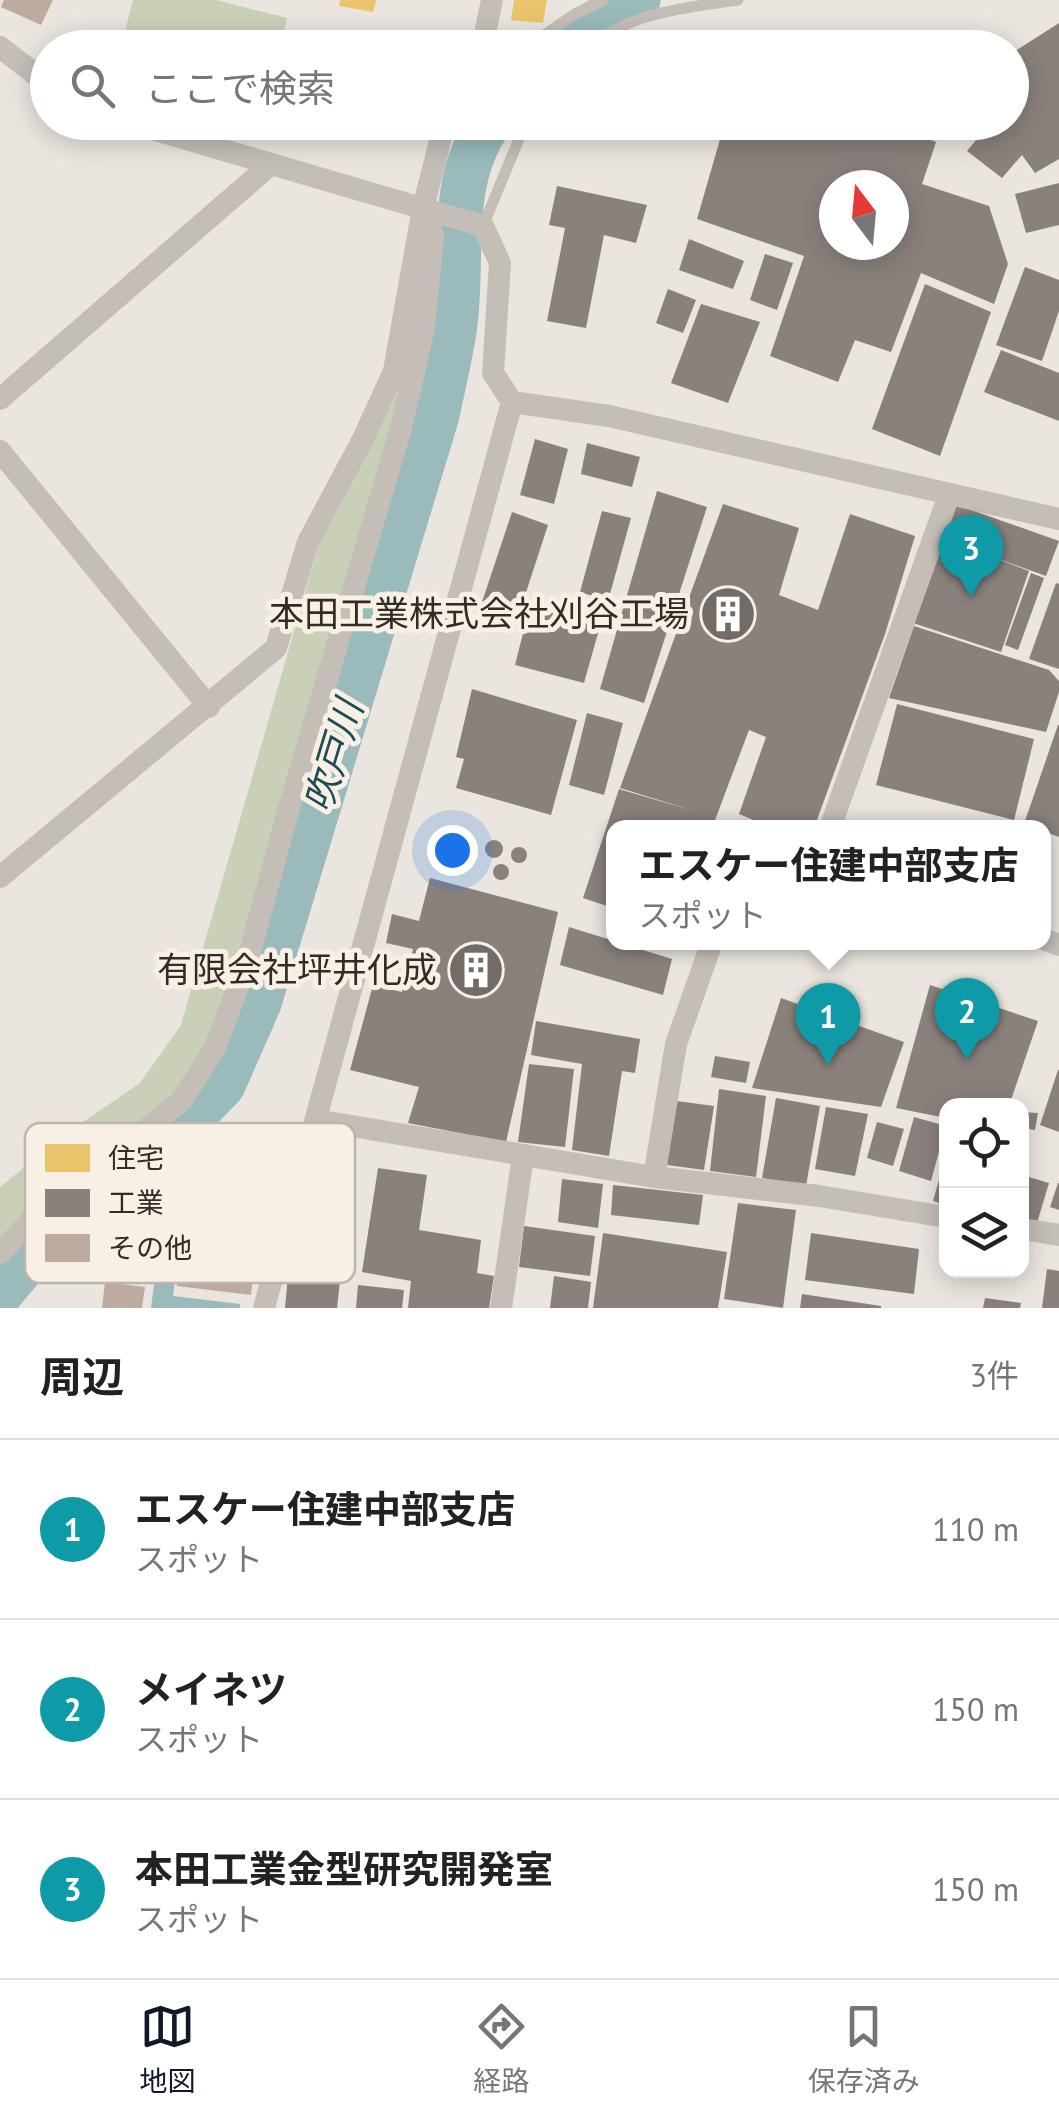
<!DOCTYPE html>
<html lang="ja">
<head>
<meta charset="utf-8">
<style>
	:root { --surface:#fff; --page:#f6f6f6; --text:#222; --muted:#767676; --line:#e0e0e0; --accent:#111827 }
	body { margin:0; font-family:"PT Sans","Noto Sans JP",sans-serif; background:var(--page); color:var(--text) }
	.controls { position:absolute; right:30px; bottom:30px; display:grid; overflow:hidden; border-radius:20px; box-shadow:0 5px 25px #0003 }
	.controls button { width:90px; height:90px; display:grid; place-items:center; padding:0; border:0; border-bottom:2px solid var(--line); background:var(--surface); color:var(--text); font:50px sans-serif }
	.compass { position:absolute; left:819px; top:170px; width:90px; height:90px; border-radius:50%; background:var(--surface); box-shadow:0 5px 25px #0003; rotate:344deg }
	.you { position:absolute; left:452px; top:850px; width:35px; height:35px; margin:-25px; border:8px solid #fff; border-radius:50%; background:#1a73e8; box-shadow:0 0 0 15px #1a73e833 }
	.badge { display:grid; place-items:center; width:65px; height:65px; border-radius:50%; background:var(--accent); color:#fff; font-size:32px; font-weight:700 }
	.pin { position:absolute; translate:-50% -82px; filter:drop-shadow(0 2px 5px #0008) }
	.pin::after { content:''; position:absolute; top:52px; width:35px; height:30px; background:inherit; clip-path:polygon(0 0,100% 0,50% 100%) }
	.popup { position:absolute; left:606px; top:820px; width:445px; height:130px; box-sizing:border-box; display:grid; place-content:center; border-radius:20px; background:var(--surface); filter:drop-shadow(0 2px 8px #0005); font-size:32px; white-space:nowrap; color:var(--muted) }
	.popup b { font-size:38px; color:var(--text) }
	.popup::after { content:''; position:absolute; left:50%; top:100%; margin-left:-20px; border:20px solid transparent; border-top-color:var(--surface) }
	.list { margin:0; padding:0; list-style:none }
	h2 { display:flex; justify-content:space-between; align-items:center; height:130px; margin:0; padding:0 40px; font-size:42px }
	h2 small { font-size:32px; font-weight:400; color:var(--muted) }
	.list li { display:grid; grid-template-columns:65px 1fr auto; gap:30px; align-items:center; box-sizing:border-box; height:180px; padding:0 40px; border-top:2px solid var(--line) }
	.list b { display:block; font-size:38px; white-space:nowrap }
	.list p { margin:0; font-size:32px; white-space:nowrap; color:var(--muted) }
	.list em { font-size:32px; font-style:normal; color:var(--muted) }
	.icon { flex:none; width:55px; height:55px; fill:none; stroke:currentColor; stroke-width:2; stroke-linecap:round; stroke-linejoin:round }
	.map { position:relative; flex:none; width:1059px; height:1308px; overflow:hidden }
	.search { position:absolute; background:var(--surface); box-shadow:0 5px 25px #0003; left:30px; right:30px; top:30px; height:110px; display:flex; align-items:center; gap:25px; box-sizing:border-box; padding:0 35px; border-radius:55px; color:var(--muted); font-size:38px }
	.sheet { height:670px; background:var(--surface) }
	nav { display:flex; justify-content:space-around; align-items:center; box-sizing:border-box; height:140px; border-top:2px solid var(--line); background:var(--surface); font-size:28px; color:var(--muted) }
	nav a { display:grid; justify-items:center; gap:5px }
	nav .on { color:var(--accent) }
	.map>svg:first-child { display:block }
</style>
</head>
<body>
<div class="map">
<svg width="1059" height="1308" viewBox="0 0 1059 1308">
	<rect width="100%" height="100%" fill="#eae5de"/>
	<!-- green -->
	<g fill="#cad0b8">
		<polygon points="133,0 216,0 287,18 280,47 121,47"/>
		<polygon points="407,358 387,450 241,960 209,1046 176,1097 0,1241 0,1187 67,1133 140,1083 181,1025 319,544"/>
	</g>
	<!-- water -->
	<polygon fill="#9ababb" points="188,1209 196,1214 182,1230 173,1296 240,1304 240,1308 151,1308 156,1269 124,1265 102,1280 97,1273"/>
	<!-- homes -->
	<g fill="#e9c46a">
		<polygon points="340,0 376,0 373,12 339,6"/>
		<polygon points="514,0 547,0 543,23 511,20"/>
	</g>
	<!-- industry -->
	<g fill="#8a817c" fill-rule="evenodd">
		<polygon points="1059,23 1059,159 1035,173 1022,155 1002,178 967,151 991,122 1012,122 1012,53"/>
		<path d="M725,122H885L936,142L922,184L989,206L1008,264L994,304L921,273L891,352L855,340L838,382L770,356L804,256L697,219ZM834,185H894V245H834Z"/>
		<polygon points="1059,183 1059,225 1026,233 1015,194"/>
		<polygon points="557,186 647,205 636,243 604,235 586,328 547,321 565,228 549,225"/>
		<polygon points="689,239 744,261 733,289 679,270"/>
		<polygon points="765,254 793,263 777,310 750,300"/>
		<polygon points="1025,267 1059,280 1059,311 1042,361 996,345"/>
		<polygon points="925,284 991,312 940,456 872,429"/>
		<polygon points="668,289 696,300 683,333 656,323"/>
		<polygon points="701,304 760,322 728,403 671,383"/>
		<polygon points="1001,350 1059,373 1059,421 984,392"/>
		<polygon points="535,439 568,449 554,504 520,495"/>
		<polygon points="587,443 640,457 632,487 581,474"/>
		<polygon points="657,491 707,507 644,703 600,689"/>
		<polygon points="723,504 799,528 779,595 818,610 850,514 915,536 885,634 814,828 772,828 739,814 766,737 749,730 712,828 613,828 613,908 583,898 619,789 694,811 620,788"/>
		<polygon points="957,505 1059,541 1046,576 979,552 1029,571 1001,652 913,623 939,538"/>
		<polygon points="602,511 631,518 608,601 580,592"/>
		<polygon points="512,512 548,525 516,623 479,611"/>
		<polygon points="1031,573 1044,578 1018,650 1005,645"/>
		<polygon points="1056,583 1059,584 1059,669 1029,659"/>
		<polygon points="530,606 600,626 584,683 515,665"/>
		<polygon points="914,626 1049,670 1059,681 1059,692 1046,732 889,698"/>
		<polygon points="472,689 577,720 551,815 456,788 464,759 456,757"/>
		<polygon points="897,704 1034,739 1014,820 876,785"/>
		<polygon points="587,713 623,723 604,795 569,785"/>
		<polygon points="1058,725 1059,725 1059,837 1043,831 1043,828 1024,824"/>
		<circle cx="461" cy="845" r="14"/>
		<circle cx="494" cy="849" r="9"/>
		<circle cx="519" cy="855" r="8"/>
		<circle cx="501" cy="872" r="8"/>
		<polygon points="430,878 558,912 506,1142 408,1123 419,1087 350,1070 373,985 402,992 413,949 386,943 392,914 419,921"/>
		<polygon points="569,927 672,959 663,995 560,965"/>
		<polygon points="930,985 1038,1021 1011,1100 992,1099 991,1106 946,1106 946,1118 896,1108"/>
		<polygon points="781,998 904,1042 881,1107 752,1088"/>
		<polygon points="536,1021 640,1039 635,1073 622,1071 609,1156 572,1150 582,1064 531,1055"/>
		<polygon points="715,1056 750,1062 746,1083 711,1077"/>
		<polygon points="529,1064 574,1069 565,1147 518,1142"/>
		<polygon points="1058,1070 1059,1070 1059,1132 1040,1125"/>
		<polygon points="719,1089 766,1096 756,1177 710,1171"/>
		<polygon points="776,1098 820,1106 806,1186 762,1178"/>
		<polygon points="677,1101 714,1106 704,1170 667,1165"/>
		<polygon points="826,1107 868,1114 855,1176 815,1169"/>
		<polygon points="1022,1112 1038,1113 1035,1130 1022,1128"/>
		<polygon points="914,1117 946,1126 931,1181 899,1171"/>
		<polygon points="877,1122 904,1129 893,1166 867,1158"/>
		<polygon points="943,1165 946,1166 946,1205 933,1201"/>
		<polygon points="378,1168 427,1175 419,1230 481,1240 477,1273 494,1276 489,1308 408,1308 411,1281 362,1272"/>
		<polygon points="1022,1175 1049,1183 1037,1223 1022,1218"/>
		<polygon points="562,1179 603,1184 598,1228 558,1222"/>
		<polygon points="1058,1183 1059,1183 1059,1210 1050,1207"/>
		<polygon points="613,1185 703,1195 699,1225 611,1215"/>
		<polygon points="738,1203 796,1210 783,1308 724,1299"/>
		<polygon points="524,1226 595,1236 590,1276 519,1267"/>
		<polygon points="603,1233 727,1252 718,1308 593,1308"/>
		<polygon points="811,1233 919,1249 914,1294 805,1280"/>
		<polygon points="1047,1269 1059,1271 1059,1308 1042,1308"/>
		<polygon points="288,1275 340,1281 337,1308 285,1308"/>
		<polygon points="554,1276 591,1282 588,1308 550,1308"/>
		<polygon points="358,1285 404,1290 402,1308 356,1308"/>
		<polygon points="802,1294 881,1306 881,1308 800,1308"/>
		<polygon points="985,1298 1021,1303 1020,1308 983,1308"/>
	</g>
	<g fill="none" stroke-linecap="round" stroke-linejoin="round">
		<!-- river -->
		<g stroke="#9ababb" stroke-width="45">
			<polyline points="561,48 610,13 638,0"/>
			<path d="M0,1294L69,1212L165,1145L223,1085L259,1003L437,415C443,385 451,354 455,324C464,256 447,183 490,122"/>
		</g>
	</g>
	<!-- building -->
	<g fill="#bdaba0">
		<polygon points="4,0 53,0 41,25 1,7"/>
		<polygon points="278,1145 295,1147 274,1225 203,1216 205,1209 240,1184"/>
		<polygon points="191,1225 201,1226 199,1248 235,1252 236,1244 256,1247 251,1295 177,1286 185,1231"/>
		<polygon points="105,1282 145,1287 142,1308 102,1308"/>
	</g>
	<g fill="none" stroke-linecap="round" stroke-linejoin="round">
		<!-- lane -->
		<g stroke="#c4beb7" stroke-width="11">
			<polyline points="525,48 575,14 603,0"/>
			<path d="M588,48C630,12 685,8 738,0"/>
			<polyline points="483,226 526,122"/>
		</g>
		<!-- street -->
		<g stroke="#c4beb7" stroke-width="22">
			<polyline points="0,47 48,84"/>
			<polyline points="482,48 492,0"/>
			<polyline points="128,122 483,226 500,263 493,373 512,402 264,1308"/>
			<polyline points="0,399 270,165"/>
			<polyline points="512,402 609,416 1059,519"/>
			<polyline points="0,451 209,707"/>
			<polyline points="830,828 949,495"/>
			<polyline points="0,877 276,648 308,542 363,439 394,371 423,208 445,122"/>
			<polyline points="1043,939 1059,945"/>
			<polyline points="316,1120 654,1177 819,1196 946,1217"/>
			<polyline points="654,1177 676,1044 712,942"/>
			<polyline points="1022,1229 1059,1235"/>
			<polyline points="0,1253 68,1183 126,1145 181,1101 214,1050 247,963 287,815 401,428 424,328 433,237 423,208"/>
			<polyline points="501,1308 523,1156"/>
		</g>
	</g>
	<!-- icons -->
	<defs>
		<g id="building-disc" transform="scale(2.875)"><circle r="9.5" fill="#736c66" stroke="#f8f0e4"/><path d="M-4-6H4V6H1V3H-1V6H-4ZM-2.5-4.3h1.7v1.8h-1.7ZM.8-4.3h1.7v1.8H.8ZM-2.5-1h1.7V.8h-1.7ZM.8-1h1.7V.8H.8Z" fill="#fff"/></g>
	</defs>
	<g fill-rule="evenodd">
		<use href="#building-disc" x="728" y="614"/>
		<use href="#building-disc" x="476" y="970"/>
	</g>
	<g text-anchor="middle" stroke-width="10" stroke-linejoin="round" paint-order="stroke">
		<!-- poi labels -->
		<g font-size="35" fill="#332b26" stroke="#f8f0e4" text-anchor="end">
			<text x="689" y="626">本田工業株式会社刈谷工場</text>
			<text x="437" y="982">有限会社坪井化成</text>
		</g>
		<!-- water labels -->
		<g font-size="38" font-style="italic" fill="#1d4c53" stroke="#f8f0e4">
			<text transform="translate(334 756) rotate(-73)" y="13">吹戸川</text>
		</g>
	</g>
	<!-- legend -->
	<rect x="25" y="1123" width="330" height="160" rx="15" fill="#f8f0e4" stroke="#bdb5ab" stroke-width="2.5"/>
	<rect x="45" y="1144" width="45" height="28" fill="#e9c46a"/>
	<rect x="45" y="1189" width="45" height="28" fill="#8a817c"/>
	<rect x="45" y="1234" width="45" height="28" fill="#bdaba0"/>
	<g font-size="28" fill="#332b26">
		<text x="108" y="1168">住宅</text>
		<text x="108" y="1213">工業</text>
		<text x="108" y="1258">その他</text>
	</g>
</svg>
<div class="controls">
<button><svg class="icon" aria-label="locate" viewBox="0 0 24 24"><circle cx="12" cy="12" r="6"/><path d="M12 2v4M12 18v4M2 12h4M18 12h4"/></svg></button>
<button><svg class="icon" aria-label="layers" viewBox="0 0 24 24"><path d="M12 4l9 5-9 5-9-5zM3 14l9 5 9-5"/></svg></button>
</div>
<svg class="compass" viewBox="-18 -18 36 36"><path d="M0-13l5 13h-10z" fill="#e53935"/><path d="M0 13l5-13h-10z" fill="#767676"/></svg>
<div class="you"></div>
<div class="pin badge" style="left:828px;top:1065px;background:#0f9aa8">1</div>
<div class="popup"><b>エスケー住建中部支店</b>スポット</div>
<div class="pin badge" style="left:967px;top:1060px;background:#0f9aa8">2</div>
<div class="pin badge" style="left:971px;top:597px;background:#0f9aa8">3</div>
<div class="search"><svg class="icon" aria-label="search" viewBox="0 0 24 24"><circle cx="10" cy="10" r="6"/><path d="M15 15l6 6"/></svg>ここで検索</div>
</div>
<section class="sheet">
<h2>周辺<small>3件</small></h2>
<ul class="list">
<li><span class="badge" style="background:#0f9aa8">1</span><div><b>エスケー住建中部支店</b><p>スポット</p></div><em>110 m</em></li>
<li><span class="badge" style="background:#0f9aa8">2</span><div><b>メイネツ</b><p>スポット</p></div><em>150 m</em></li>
<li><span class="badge" style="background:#0f9aa8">3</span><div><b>本田工業金型研究開発室</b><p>スポット</p></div><em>150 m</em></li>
</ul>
</section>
<nav>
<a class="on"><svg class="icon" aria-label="map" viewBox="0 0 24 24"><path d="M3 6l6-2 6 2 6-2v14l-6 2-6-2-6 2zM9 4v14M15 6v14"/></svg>地図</a>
<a><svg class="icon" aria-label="directions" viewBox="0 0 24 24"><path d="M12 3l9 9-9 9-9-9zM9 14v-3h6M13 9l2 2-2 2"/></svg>経路</a>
<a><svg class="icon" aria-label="saved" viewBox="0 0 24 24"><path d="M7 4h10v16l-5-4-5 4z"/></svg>保存済み</a>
</nav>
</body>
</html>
